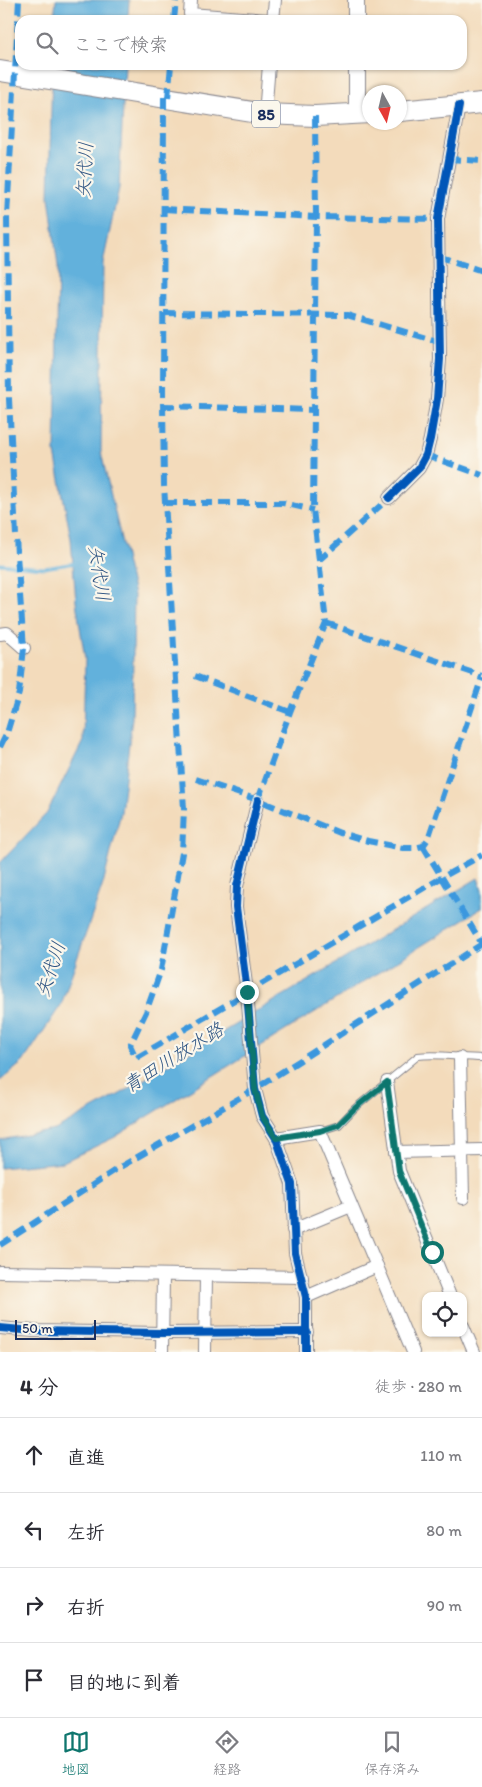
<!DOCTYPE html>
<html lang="ja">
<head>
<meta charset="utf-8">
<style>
	:root { --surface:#fff; --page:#f7f7f7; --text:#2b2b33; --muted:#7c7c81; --line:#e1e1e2; --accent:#0f766e }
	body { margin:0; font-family:Itim,"Klee One",sans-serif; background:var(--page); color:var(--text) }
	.controls { position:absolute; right:15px; bottom:15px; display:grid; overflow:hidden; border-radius:10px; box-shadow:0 1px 4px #0004 }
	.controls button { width:45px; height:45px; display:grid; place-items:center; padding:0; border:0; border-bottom:1px solid var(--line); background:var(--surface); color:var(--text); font:25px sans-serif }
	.compass { position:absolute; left:362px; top:85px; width:45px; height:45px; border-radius:50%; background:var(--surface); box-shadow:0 1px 4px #0004; rotate:172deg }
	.scale { position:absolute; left:15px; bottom:12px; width:81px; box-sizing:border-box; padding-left:5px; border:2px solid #1b2f5e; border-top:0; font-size:14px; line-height:18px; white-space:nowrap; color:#1b2f5e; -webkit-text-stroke:4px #fbf7ec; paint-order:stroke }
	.stop { position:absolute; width:15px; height:15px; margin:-11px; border:4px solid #0f766e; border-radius:50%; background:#fff }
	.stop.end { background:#0f766e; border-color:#fff; box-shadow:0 1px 5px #0008 }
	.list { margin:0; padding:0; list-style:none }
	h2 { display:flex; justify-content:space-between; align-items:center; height:65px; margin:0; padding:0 20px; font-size:21px }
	h2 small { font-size:16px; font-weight:400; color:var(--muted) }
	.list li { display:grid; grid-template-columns:32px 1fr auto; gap:15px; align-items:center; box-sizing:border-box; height:75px; padding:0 20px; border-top:1px solid var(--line) }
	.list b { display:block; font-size:19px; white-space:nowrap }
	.list em { font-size:16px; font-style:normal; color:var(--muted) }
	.icon { flex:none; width:28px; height:28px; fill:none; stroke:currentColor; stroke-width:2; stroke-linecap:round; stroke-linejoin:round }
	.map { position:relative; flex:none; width:482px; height:1352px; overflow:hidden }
	.search { position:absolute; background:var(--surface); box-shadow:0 1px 4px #0004; left:15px; right:15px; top:15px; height:55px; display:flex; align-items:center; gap:12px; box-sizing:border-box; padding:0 18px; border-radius:15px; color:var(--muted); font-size:19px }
	.sheet { height:365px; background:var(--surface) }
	nav { display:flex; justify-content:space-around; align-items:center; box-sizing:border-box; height:70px; border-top:1px solid var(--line); background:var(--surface); font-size:14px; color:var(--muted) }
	nav a { display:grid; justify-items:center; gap:2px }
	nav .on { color:var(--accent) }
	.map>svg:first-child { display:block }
</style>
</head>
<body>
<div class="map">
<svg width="482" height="1352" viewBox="0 0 482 1352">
	<rect width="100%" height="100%" fill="#fbf7ec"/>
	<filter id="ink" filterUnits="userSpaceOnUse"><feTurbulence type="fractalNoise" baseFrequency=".02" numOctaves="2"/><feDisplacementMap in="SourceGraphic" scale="10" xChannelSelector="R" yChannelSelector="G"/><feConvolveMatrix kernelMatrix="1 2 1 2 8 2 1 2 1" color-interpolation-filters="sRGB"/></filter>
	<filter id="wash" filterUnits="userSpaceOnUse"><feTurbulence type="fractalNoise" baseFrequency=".0096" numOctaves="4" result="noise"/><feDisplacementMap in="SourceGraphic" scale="20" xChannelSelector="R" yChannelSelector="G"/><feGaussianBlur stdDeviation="1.12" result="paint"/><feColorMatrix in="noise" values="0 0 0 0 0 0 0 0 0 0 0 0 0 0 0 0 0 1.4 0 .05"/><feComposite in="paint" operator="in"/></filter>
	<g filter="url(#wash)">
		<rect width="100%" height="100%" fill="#f3dbbb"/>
		<!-- water -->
		<g fill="#62b1dc" stroke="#3e709d">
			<polygon points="56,0 129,0 128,20 54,20"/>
			<polygon points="52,65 125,65 119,188 103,263 101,452 134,595 132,718 121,812 103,884 61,1005 23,1062 0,1081 0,863 47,813 83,741 85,659 76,602 71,539 55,453 58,267 49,197"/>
			<polygon points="478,878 482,890 482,908 115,1137 63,1162 0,1168 0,1140 55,1130 120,1094"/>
		</g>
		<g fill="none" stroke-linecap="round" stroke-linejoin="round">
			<!-- stream -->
			<polyline stroke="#62b1dc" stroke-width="3" points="0,564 44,568 76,563"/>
		</g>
	</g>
	<g filter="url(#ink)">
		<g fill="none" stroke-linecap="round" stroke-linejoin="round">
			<!-- service casing -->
			<g stroke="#87858c" stroke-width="8">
				<path id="service" d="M320,1131L339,1125L355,1108L418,1056C438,1053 461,1058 482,1058"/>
			</g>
			<!-- minor casing -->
			<g stroke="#87858c" stroke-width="14">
				<g id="minor">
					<polyline points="191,0 190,14 268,20"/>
					<polyline points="273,20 275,0"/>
					<polyline points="265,114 269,65"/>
					<polyline points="389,498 419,468 426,455 430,439 437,399 440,359 438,219 459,106"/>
					<polyline points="0,634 7,633 24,648"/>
					<polyline points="258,800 237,886 236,907 247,992 255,1089 262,1116 276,1138 292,1184 295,1253 306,1297 306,1352"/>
					<polyline points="460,1058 463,1198"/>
					<polyline points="387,1082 399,1171 450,1296"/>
					<polyline points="276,1138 320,1131 413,1352"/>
					<polyline points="396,1152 482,1150"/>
					<polyline points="293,1230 351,1206"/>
					<polyline points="0,1272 302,1277"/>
					<polyline points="306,1297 377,1266"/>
					<polyline points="463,1326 474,1352"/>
					<polyline points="0,1328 33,1331 162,1333 307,1332"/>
					<polyline points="162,1352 163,1276"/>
					<polyline points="205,1352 206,1276"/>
				</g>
			</g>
			<!-- tertiary casing -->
			<g stroke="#87858c" stroke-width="18">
				<g id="tertiary">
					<polyline points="356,0 356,20"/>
					<polyline points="357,65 357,113"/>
				</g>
			</g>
			<!-- primary casing -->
			<g stroke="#87858c" stroke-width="22">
				<g id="primary">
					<polyline points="0,71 265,114 315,116 370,113"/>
					<polyline points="400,111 482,103"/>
				</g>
			</g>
			<!-- service -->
			<use href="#service" stroke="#fff" stroke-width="6"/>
			<!-- minor -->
			<use href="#minor" stroke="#fff" stroke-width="12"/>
			<!-- tertiary -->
			<use href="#tertiary" stroke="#fff" stroke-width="16"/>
			<!-- primary -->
			<use href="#primary" stroke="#fff" stroke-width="20"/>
			<!-- quiet -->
			<g stroke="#3a97de" stroke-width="6" stroke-dasharray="12 6" stroke-linecap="butt">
				<polyline points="174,20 176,0"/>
				<polyline points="164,97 163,401 164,485 184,809 182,853 161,970 146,1012 130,1045 136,1058 441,878 482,855"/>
				<polyline points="168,98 171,65"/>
				<polyline points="315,116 316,217 313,510 319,560"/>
				<polyline points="449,159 482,161"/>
				<polyline points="164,209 316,217 438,219"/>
				<polyline points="438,256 482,271"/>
				<polyline points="164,313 347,315 440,342"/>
				<polyline points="163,406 314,410"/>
				<polyline points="426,455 482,475"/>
				<polyline points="165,503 283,503 313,510"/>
				<polyline points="326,623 482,676"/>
				<polyline points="195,676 290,712"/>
				<polyline points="0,747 7,733 19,693 24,648 17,555 9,399 7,216 19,0"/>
				<polyline points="196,779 258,800 340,833 368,841 403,848 415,848 423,846 428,839 482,677"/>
				<polyline points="258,800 290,712 326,623 319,560 389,498"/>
				<polyline points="423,846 482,944"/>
				<polyline points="0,1245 120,1167 255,1089 482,944"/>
			</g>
			<!-- cycleway casing -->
			<g stroke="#fbf7ec" stroke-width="11">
				<g id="cycleway">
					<polyline points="389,498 419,468 426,455 430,439 437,399 440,359 438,219 459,106"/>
					<polyline points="258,800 237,886 236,907 247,992 255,1089 262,1116 276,1138 292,1184 295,1253 306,1297 306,1352"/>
					<polyline points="0,1328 33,1331 162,1333 307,1332"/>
				</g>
			</g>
			<!-- cycleway -->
			<use href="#cycleway" stroke="#0057b8" stroke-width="8"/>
		</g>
	</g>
	<g fill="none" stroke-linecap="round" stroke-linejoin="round" filter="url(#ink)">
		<!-- route -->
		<polyline stroke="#0f766e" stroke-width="6" points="247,992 255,1089 262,1116 276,1138 320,1131 338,1125 355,1108 387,1082 399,1171 432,1252"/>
	</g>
	<g text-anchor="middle" stroke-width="4.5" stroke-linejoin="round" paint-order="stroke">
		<!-- shield labels -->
		<rect fill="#fbf7ec" stroke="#5e6b89" stroke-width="1" x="252" y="100.5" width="28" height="27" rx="4"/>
		<g font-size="16" font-weight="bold" fill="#1b2f5e">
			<text x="266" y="120">85</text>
		</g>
		<!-- water labels -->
		<g font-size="19" font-style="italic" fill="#305684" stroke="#fbf7ec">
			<text transform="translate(84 170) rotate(-87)" y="7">矢代川</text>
			<text transform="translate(100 573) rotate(81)" y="7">矢代川</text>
			<text transform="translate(50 969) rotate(-72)" y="7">矢代川</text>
			<text transform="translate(173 1057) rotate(-32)" y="7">青田川放水路</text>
		</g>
	</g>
</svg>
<div class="controls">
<button><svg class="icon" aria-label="locate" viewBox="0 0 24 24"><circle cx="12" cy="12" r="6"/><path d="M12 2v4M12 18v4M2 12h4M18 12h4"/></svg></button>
</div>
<svg class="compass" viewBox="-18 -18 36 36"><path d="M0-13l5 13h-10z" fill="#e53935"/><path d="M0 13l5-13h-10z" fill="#7c7c81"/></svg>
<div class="scale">50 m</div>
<div class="stop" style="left:432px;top:1252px"></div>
<div class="stop end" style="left:247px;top:992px"></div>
<div class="search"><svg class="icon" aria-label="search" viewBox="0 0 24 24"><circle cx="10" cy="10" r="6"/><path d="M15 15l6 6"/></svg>ここで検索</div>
</div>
<section class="sheet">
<h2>4 分<small>徒歩 · 280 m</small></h2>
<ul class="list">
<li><svg class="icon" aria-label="ahead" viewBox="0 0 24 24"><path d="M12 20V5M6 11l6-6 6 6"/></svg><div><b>直進</b></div><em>110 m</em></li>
<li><svg class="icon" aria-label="left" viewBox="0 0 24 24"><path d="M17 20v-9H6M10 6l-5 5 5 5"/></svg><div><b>左折</b></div><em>80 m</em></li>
<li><svg class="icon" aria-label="right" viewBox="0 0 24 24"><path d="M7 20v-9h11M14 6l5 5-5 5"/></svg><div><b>右折</b></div><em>90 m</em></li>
<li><svg class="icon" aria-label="arrive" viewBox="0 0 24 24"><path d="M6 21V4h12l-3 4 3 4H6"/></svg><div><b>目的地に到着</b></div></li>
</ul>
</section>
<nav>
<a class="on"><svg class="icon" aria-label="map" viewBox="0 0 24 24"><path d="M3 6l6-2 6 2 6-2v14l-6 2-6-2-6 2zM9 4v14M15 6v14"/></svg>地図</a>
<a><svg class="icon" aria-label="directions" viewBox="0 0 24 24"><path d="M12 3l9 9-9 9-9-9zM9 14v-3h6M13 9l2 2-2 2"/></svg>経路</a>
<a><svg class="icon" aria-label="saved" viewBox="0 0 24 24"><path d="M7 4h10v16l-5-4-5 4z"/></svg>保存済み</a>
</nav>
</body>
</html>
